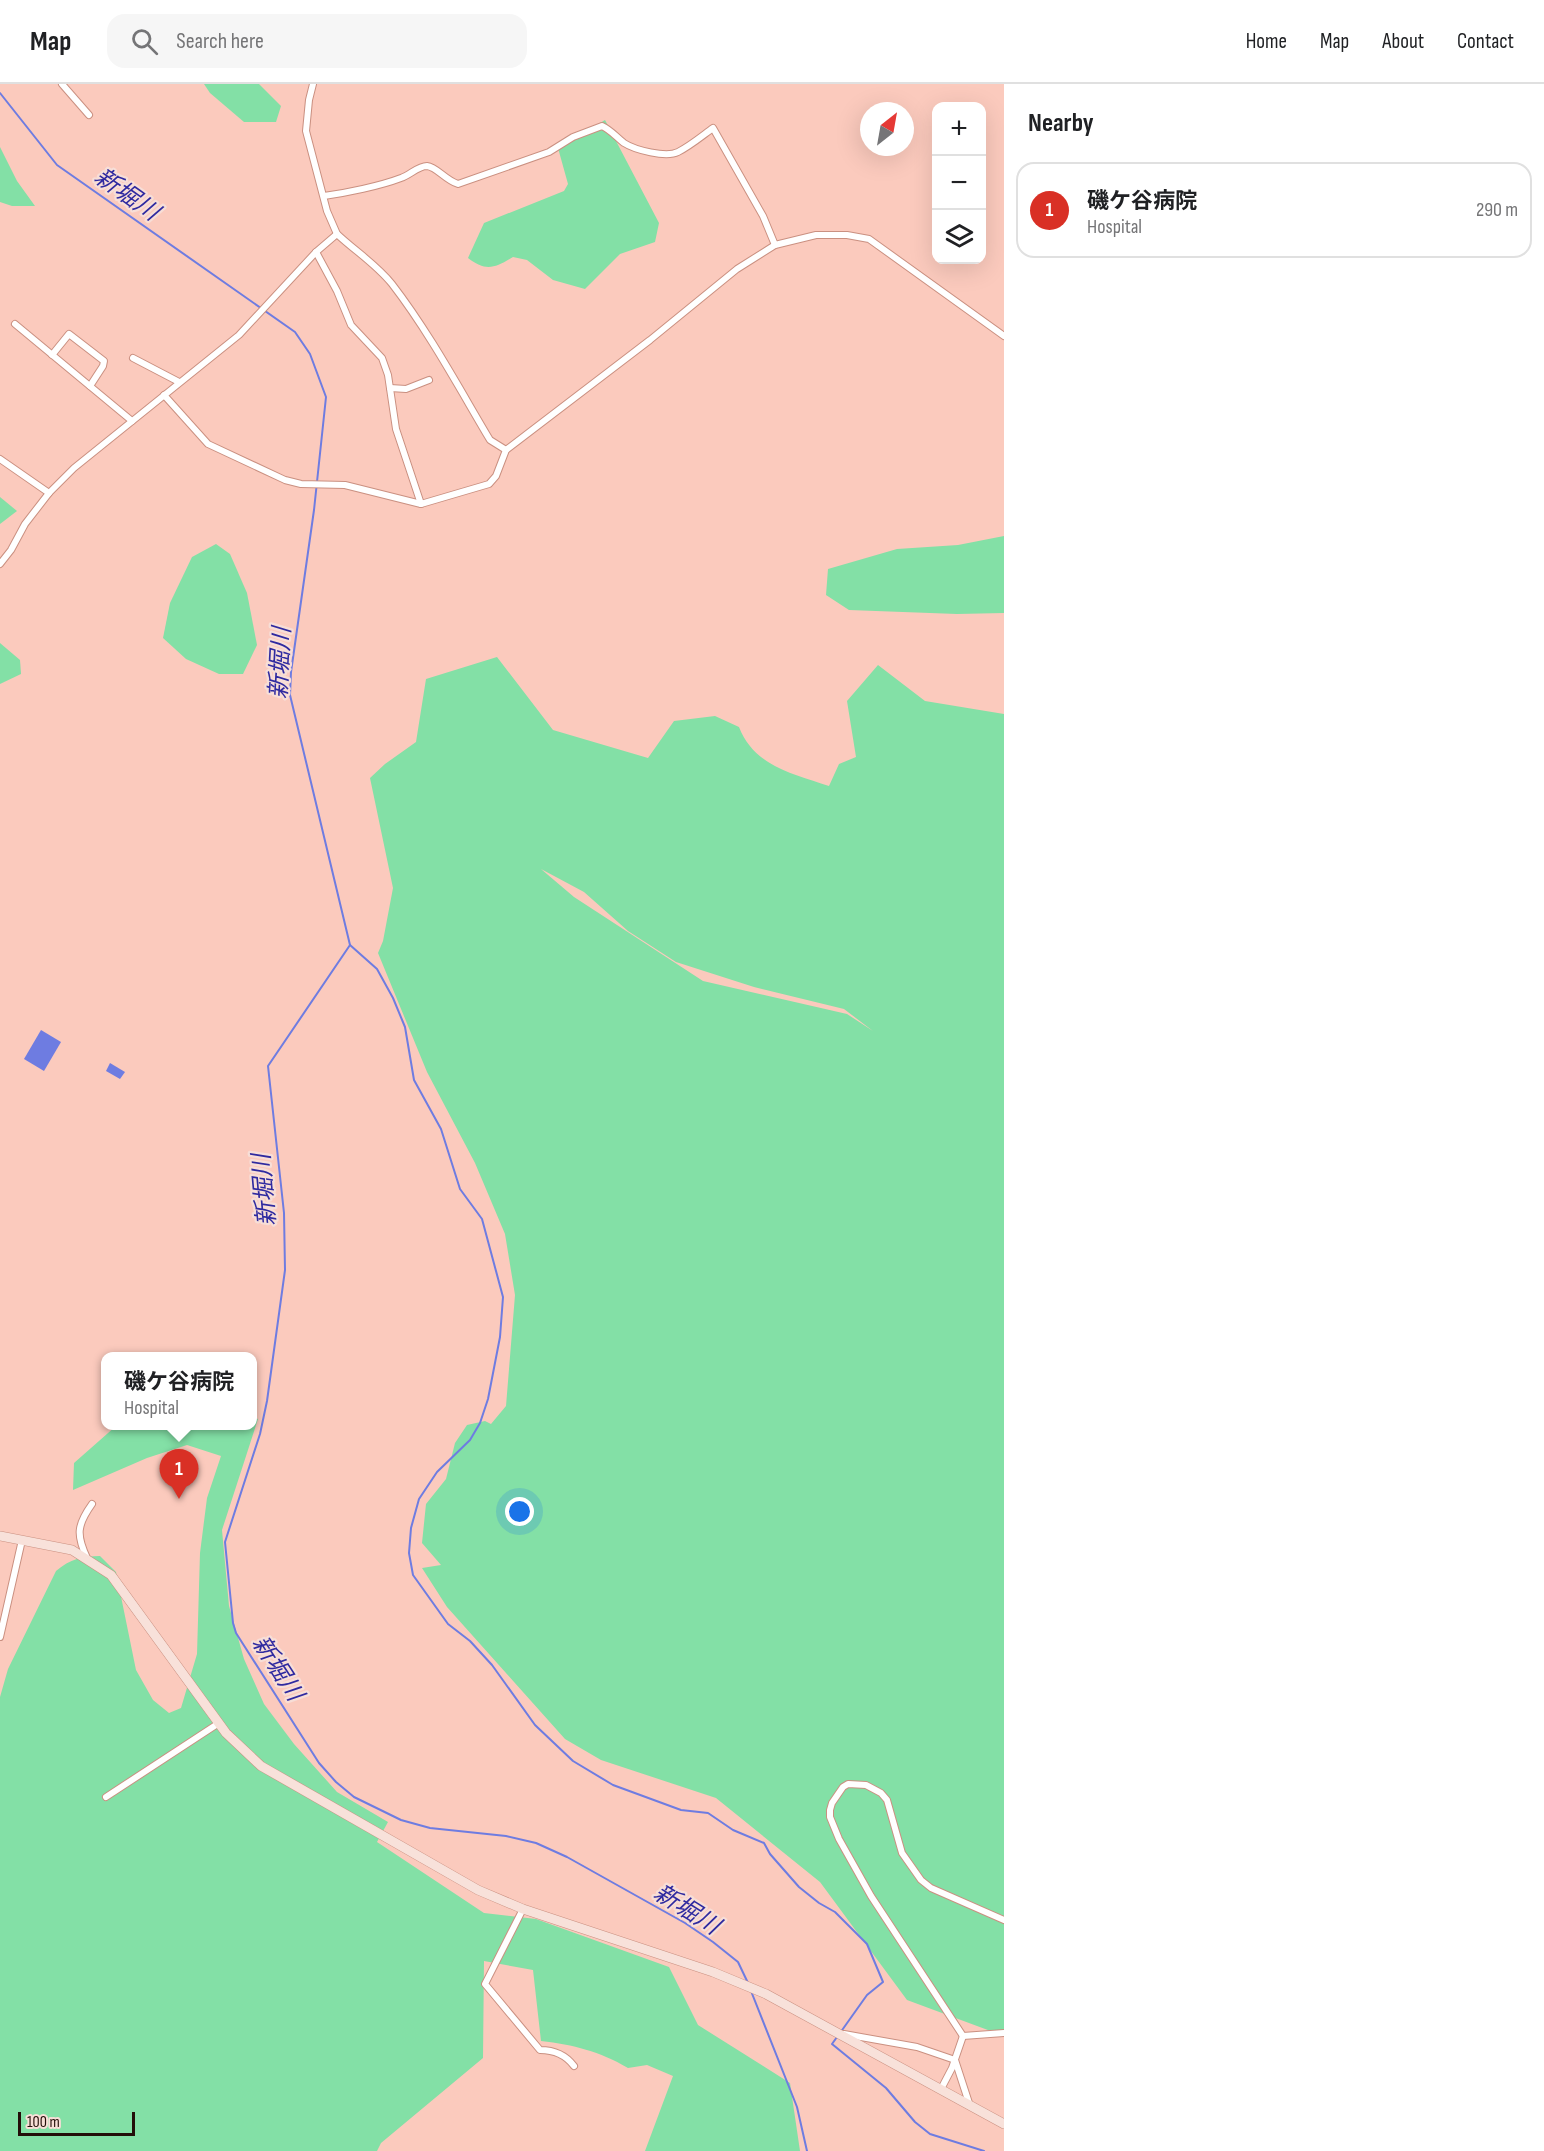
<!DOCTYPE html>
<html lang="en">
<head>
<meta charset="utf-8">
<style>
	:root { --surface:#fff; --page:#f6f6f6; --text:#202124; --muted:#757577; --line:#e0e0e0; --accent:#d93025 }
	body { margin:0; font-family:"Sofia Sans Condensed","Noto Sans JP",sans-serif; background:var(--page); color:var(--text) }
	.controls { position:absolute; right:18px; top:18px; display:grid; overflow:hidden; border-radius:12px; box-shadow:0 6px 24px #0002 }
	.controls button { width:54px; height:54px; display:grid; place-items:center; padding:0; border:0; border-bottom:2px solid var(--line); background:var(--surface); color:var(--text); font:30px sans-serif }
	.compass { position:absolute; left:860px; top:18px; width:54px; height:54px; border-radius:50%; background:var(--surface); box-shadow:0 6px 24px #0002; rotate:31deg }
	.scale { position:absolute; left:18px; bottom:15px; width:117px; box-sizing:border-box; padding-left:6px; border:3px solid #230e09; border-top:0; font-size:16px; line-height:21px; white-space:nowrap; color:#230e09; -webkit-text-stroke:4px #f7ded7; paint-order:stroke }
	.you { position:absolute; left:520px; top:1428px; width:21px; height:21px; margin:-15px; border:4px solid #fff; border-radius:50%; background:#1a73e8; box-shadow:0 0 0 9px #1a73e833 }
	.badge { display:grid; place-items:center; width:39px; height:39px; border-radius:50%; background:var(--accent); color:#fff; font-size:20px; font-weight:700 }
	.pin { position:absolute; translate:-50% -50px; filter:drop-shadow(0 2px 3px #0008) }
	.pin::after { content:''; position:absolute; top:32px; width:21px; height:18px; background:inherit; clip-path:polygon(0 0,100% 0,50% 100%) }
	.popup { position:absolute; left:101px; top:1268px; width:156px; height:78px; box-sizing:border-box; display:grid; place-content:center; border-radius:12px; background:var(--surface); filter:drop-shadow(0 2px 4px #0005); font-size:20px; white-space:nowrap; color:var(--muted) }
	.popup b { font-size:22px; color:var(--text) }
	.popup::after { content:''; position:absolute; left:50%; top:100%; margin-left:-12px; border:12px solid transparent; border-top-color:var(--surface) }
	.list { margin:0; padding:0; list-style:none }
	h2 { display:flex; justify-content:space-between; align-items:center; height:78px; margin:0; padding:0 24px; font-size:26px }
	h2 small { font-size:20px; font-weight:400; color:var(--muted) }
	.list li { display:grid; grid-template-columns:39px 1fr auto; gap:18px; align-items:center; box-sizing:border-box; height:96px; margin:0 12px 12px; padding:0 12px; border:2px solid var(--line); border-radius:18px }
	.list b { display:block; font-size:22px; white-space:nowrap }
	.list p { margin:0; font-size:20px; white-space:nowrap; color:var(--muted) }
	.list em { font-size:20px; font-style:normal; color:var(--muted) }
	.icon { flex:none; width:33px; height:33px; fill:none; stroke:currentColor; stroke-width:2; stroke-linecap:round; stroke-linejoin:round }
	.map { position:relative; flex:none; width:1004px; height:2067px; overflow:hidden }
	header { display:flex; align-items:center; gap:36px; box-sizing:border-box; height:84px; padding:0 30px; background:var(--surface); border-bottom:2px solid var(--line) }
	header strong { font-size:28px }
	nav { display:flex; gap:33px; margin-inline-start:auto; font-size:21px }
	.search { width:420px; height:54px; background:var(--page); display:flex; align-items:center; gap:15px; box-sizing:border-box; padding:0 21px; border-radius:18px; color:var(--muted); font-size:22px }
	main { display:flex }
	aside { flex:1; background:var(--surface) }
	.map>svg:first-child { display:block }
</style>
</head>
<body>
<header>
<strong>Map</strong>
<div class="search"><svg class="icon" aria-label="search" viewBox="0 0 24 24"><circle cx="10" cy="10" r="6"/><path d="M15 15l6 6"/></svg>Search here</div>
<nav><a>Home</a><a>Map</a><a>About</a><a>Contact</a></nav>
</header>
<main>
<div class="map">
<svg width="1004" height="2067" viewBox="0 0 1004 2067">
	<rect width="100%" height="100%" fill="#fbcabd"/>
	<!-- green -->
	<g fill="#83e0a6" fill-rule="evenodd">
		<polygon points="204,0 259,0 281,22 276,38 244,38 210,9"/>
		<path d="M605,36L659,139L655,158L620,170L585,205L553,196L527,176L513,173C495,184 486,188 468,174L484,139L564,107L568,100L558,64Z"/>
		<polygon points="0,63 17,97 35,122 12,122 0,118"/>
		<polygon points="0,413 17,427 0,440"/>
		<polygon points="1004,452 1004,529 957,530 849,526 826,511 828,485 897,465 958,461"/>
		<polygon points="216,460 230,470 247,509 257,561 243,590 219,590 186,575 163,554 170,519 192,473"/>
		<polygon points="0,559 20,576 21,590 0,600"/>
		<path d="M497,573L553,646L648,674L674,637L715,632L739,643C754,682 793,690 829,702L839,680L856,673L847,617L878,581L925,617L1004,630V1952L907,1916L820,1798L716,1714L601,1676L565,1655L447,1523L422,1484L441,1481L422,1459L426,1420L446,1395L455,1359L467,1341L485,1337L491,1340L506,1322L515,1211L505,1150L475,1079L427,988L378,869L383,857L393,804L370,694L385,680L416,658L426,595ZM541,785L584,808L628,847L676,878L754,903L844,925L873,947L847,930L703,897L574,813Z"/>
		<path d="M253,1333L258,1335L222,1446L229,1522L244,1575L264,1620L294,1660L337,1708L388,1738L377,1758L484,1829L536,1835L669,1883L698,1941L790,1999L800,2067H645L673,1992L647,1981L628,1984C599,1967 574,1961 541,1957L533,1886L484,1877L483,1974L381,2059L377,2067H0V1613L8,1585L56,1487C70,1475 83,1472 100,1472L116,1488L136,1586L153,1616L169,1629L181,1624L197,1570L200,1469L207,1414L221,1372L187,1361L147,1374L73,1406L74,1379L116,1342H252Z"/>
	</g>
	<!-- water -->
	<g fill="#6e7ce1">
		<polygon points="41,946 61,958 44,987 24,975"/>
		<polygon points="110,979 125,988 120,995 106,987"/>
	</g>
	<g fill="none" stroke-linecap="round" stroke-linejoin="round">
		<!-- stream -->
		<g stroke="#6e7ce1" stroke-width="2">
			<polyline points="0,9 57,81 295,248 310,270 326,313 314,426 291,588 290,611 350,861"/>
			<polyline points="350,861 377,885 393,914 405,943 414,996 441,1045 460,1105 482,1135 503,1213 500,1253 488,1315 480,1339 470,1356 437,1388 419,1415 411,1444 409,1469 413,1491 448,1540 470,1557 492,1581 535,1641 573,1677 613,1701 681,1726 708,1729 733,1746 764,1759 770,1770 799,1803 819,1819 835,1828 867,1860 883,1898 867,1911 840,1949"/>
			<polyline points="350,861 268,982 284,1129 285,1186 267,1317 260,1350 225,1458 233,1539 236,1549 319,1679 336,1698 354,1713 401,1736 430,1744 506,1752 536,1759 567,1773 685,1839 713,1858 738,1878 748,1899"/>
			<polyline points="751,1907 797,2023 807,2067"/>
			<polyline points="837,1953 832,1960 886,2004 915,2038 930,2050 984,2067"/>
		</g>
		<!-- street casing -->
		<g stroke="#ca9081" stroke-width="8">
			<g id="street">
				<polyline points="62,0 89,31"/>
				<path d="M313,0L309,16L306,47L327,127L337,150C355,167 376,180 392,200C429,248 459,304 490,356L506,366"/>
				<path d="M324,112C346,109 380,102 401,94C410,91 418,82 427,82C437,83 445,96 458,100L549,68L573,53L602,42C611,46 616,53 624,59C635,66 666,74 678,68C690,62 702,52 713,44L763,132L775,161"/>
				<polyline points="316,168 337,207 351,241 382,274 388,291 396,345 421,420"/>
				<polyline points="15,240 132,337"/>
				<polyline points="52,271 69,250 104,277 103,282 90,302"/>
				<polyline points="133,274 179,298"/>
				<polyline points="390,304 406,305 429,296"/>
				<polyline points="164,311 208,360 285,396 301,400 345,401 421,420 489,400 496,392 506,366 650,256 737,185 775,161 816,151 847,151 869,155 1004,252"/>
				<polyline points="0,375 49,409"/>
				<polyline points="0,480 11,466 25,440 49,409 74,384 239,251 316,168 337,150"/>
				<path d="M87,1474C76,1451 77,1441 92,1420"/>
				<polyline points="0,1553 22,1456"/>
				<polyline points="106,1713 219,1639"/>
				<path d="M523,1825L485,1900L540,1966C554,1966 565,1970 574,1982"/>
				<polyline points="844,1950 917,1963 955,1976 970,2022"/>
				<polyline points="963,1952 871,1812 839,1755 830,1733 830,1726 832,1719 843,1703 848,1700 866,1701 881,1709 887,1716 902,1769 921,1796 931,1804 1004,1836"/>
				<polyline points="963,1952 1004,1949"/>
				<polyline points="941,2005 952,1984 963,1952"/>
			</g>
		</g>
		<!-- secondary casing -->
		<g stroke="#ca9081" stroke-width="10">
			<polyline id="secondary" points="0,1452 72,1466 111,1491 226,1649 261,1682 478,1806 523,1825 713,1888 766,1910 1004,2040"/>
		</g>
		<!-- street -->
		<use href="#street" stroke="#fff" stroke-width="6"/>
		<!-- secondary -->
		<use href="#secondary" stroke="#f8e1da" stroke-width="9"/>
	</g>
	<g text-anchor="middle" stroke-width="4.5" stroke-linejoin="round" paint-order="stroke">
		<!-- water labels -->
		<g font-size="24" font-style="italic" fill="#2f2aa0" stroke="#f7ded7">
			<text transform="translate(127 110) rotate(35)" y="8">新堀川</text>
			<text transform="translate(280 579) rotate(-87)" y="8">新堀川</text>
			<text transform="translate(264 1106) rotate(-95)" y="8">新堀川</text>
			<text transform="translate(278 1584) rotate(57)" y="8">新堀川</text>
			<text transform="translate(687 1825) rotate(32)" y="8">新堀川</text>
		</g>
	</g>
</svg>
<div class="controls">
<button>+</button>
<button>−</button>
<button><svg class="icon" aria-label="layers" viewBox="0 0 24 24"><path d="M12 4l9 5-9 5-9-5zM3 14l9 5 9-5"/></svg></button>
</div>
<svg class="compass" viewBox="-18 -18 36 36"><path d="M0-13l5 13h-10z" fill="#e53935"/><path d="M0 13l5-13h-10z" fill="#757577"/></svg>
<div class="scale">100 m</div>
<div class="you"></div>
<div class="pin badge" style="left:179px;top:1415px">1</div>
<div class="popup"><b>磯ケ谷病院</b>Hospital</div>
</div>
<aside>
<h2>Nearby<small></small></h2>
<ul class="list">
<li><span class="badge">1</span><div><b>磯ケ谷病院</b><p>Hospital</p></div><em>290 m</em></li>
</ul>
</aside>
</main>
</body>
</html>
